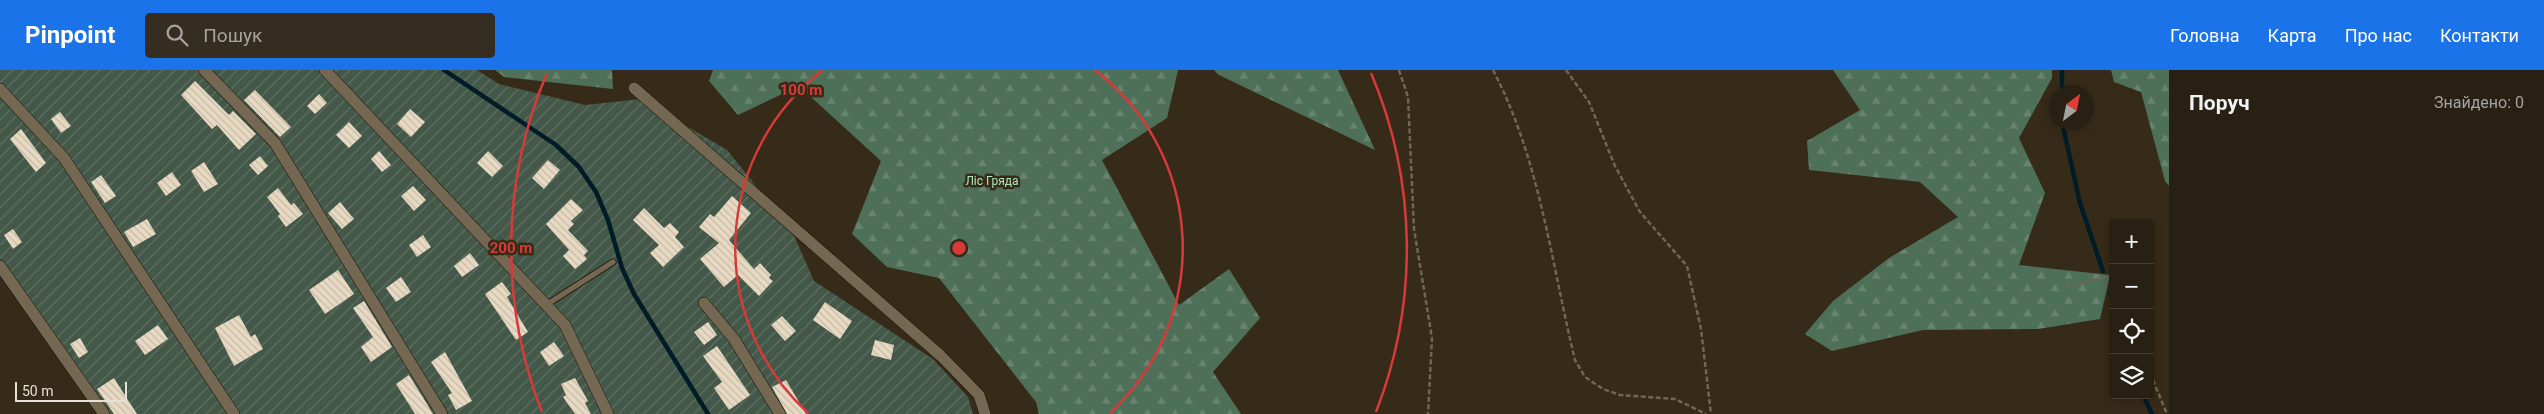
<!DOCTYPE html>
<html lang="uk">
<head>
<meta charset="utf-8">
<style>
	:root { --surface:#282012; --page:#342d20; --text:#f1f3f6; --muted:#a5a39f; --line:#443e32; --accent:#1a73e8 }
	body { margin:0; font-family:Roboto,sans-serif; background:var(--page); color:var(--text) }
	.controls { position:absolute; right:15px; bottom:15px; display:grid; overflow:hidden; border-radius:5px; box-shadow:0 2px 8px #0003 }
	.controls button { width:45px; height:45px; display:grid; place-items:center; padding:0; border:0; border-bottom:1px solid var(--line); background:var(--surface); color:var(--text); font:25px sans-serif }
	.compass { position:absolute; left:2049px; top:15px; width:45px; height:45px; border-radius:50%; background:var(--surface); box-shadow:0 2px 8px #0003; rotate:32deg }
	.scale { position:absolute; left:15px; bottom:12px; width:112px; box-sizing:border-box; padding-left:5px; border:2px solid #e7e0d4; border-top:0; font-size:14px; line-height:18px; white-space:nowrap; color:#e7e0d4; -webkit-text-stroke:4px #362b18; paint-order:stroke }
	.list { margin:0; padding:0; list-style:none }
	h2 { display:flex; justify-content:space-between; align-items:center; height:65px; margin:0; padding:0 20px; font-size:21px }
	h2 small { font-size:16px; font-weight:400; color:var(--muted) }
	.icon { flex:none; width:28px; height:28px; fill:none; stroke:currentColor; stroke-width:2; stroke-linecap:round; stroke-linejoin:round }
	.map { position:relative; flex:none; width:2169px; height:344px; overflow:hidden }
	header { display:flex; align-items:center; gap:30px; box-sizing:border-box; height:70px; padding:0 25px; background:var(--accent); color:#fff }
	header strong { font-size:24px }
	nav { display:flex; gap:28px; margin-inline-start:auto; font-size:18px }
	.search { width:350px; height:45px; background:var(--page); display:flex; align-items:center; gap:12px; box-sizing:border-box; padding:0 18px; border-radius:5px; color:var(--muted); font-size:19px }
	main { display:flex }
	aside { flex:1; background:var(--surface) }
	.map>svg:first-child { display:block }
</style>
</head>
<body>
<header>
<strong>Pinpoint</strong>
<div class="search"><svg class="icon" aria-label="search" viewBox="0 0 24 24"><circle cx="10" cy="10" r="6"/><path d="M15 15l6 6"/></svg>Пошук</div>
<nav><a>Головна</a><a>Карта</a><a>Про нас</a><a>Контакти</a></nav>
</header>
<main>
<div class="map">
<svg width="2169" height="344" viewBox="0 0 2169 344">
	<defs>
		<pattern id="forest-firs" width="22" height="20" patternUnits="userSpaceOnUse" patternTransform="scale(1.25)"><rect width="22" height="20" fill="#4e6f58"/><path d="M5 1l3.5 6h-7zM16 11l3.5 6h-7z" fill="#68836f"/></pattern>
		<pattern id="garden-furrows" width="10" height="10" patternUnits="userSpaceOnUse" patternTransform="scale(1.25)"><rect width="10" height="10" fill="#435849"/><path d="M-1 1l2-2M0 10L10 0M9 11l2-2" fill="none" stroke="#5e7062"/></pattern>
		<pattern id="building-back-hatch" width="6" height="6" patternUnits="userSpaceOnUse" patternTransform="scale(1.25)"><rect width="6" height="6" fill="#e7d9c2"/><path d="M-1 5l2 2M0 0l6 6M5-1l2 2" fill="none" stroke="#c7bba8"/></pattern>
	</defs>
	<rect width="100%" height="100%" fill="#362b18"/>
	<!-- forest -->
	<g fill="url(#forest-firs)">
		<polygon points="495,0 612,0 613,19 504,7"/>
		<polygon points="713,0 1178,0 1167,48 1102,90 1179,235 1229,199 1260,248 1213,302 1241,344 1039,344 1036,332 939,208 887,197 852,164 881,91 799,16 738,45 709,11"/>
		<polygon points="1214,0 1338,0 1375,80 1219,5"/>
		<polygon points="1833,0 2052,0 2052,8 2019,68 2045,123 2019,195 2110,205 2100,249 2038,259 1923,260 1832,281 1805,264 1833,231 1889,188 1958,147 1920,112 1809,100 1807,71 1860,40"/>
		<polygon points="2111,0 2169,0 2169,116 2165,111 2141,22 2114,12"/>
	</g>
	<!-- garden -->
	<polygon fill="url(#garden-furrows)" points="0,0 477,0 499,14 585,35 641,29 727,80 792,161 814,211 933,289 968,327 973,344 108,344 0,189"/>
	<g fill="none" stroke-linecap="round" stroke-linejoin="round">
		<!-- stream -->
		<g stroke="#001c26" stroke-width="4.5">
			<polyline points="444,0 556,75 579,97 596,122 608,150 622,198 634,224 708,344"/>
			<polyline points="2062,22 2062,0"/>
			<polyline points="2062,52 2080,133 2103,201"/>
			<polyline points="2110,223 2113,232"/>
			<polyline points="2143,325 2152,344"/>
		</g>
	</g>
	<!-- building -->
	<g fill="url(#building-back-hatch)">
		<polygon points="195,11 229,45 233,41 256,64 239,80 217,55 212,59 181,25"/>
		<polygon points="255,20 291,57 280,67 244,30"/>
		<polygon points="319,24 327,33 315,44 307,36"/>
		<polygon points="410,39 425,52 411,67 397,54"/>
		<polygon points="60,42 71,56 61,63 51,49"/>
		<polygon points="349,52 362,66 349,78 336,65"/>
		<polygon points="21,59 46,93 36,102 10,69"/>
		<polygon points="379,81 391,95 382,102 371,89"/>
		<polygon points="488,81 503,96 492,107 477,93"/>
		<polygon points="260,86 268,96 258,105 249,95"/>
		<polygon points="548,90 560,100 544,119 532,108"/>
		<polygon points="204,92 218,114 204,122 191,101"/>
		<polygon points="172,102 181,115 166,126 157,113"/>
		<polygon points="101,105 116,126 105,133 91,112"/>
		<polygon points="413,116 426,130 414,141 401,126"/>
		<polygon points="278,118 291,135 294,133 303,144 286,157 278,146 280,144 267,127"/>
		<polygon points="732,126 751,143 729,170 754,199 760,193 771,205 769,208 773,211 759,226 738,205 724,217 700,189 719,173 699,157 710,144 714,147"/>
		<polygon points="571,129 583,140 571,151 574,154 568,160 588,181 584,185 587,189 575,199 563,186 569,180 546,154"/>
		<polygon points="340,132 354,149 342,159 328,143"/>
		<polygon points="644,138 664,158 670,153 679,162 675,167 684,177 663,197 650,183 659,175 633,150"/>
		<polygon points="147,149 156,164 133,177 124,162"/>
		<polygon points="13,159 22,172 13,179 4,165"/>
		<polygon points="423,165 431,177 417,187 409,175"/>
		<polygon points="470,183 479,195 462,207 454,196"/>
		<polygon points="338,200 354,224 325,244 309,220"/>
		<polygon points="401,207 411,222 396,232 386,218"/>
		<polygon points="502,212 511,224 507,227 528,262 516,270 485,224"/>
		<polygon points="364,231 392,277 371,292 361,277 373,267 353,238"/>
		<polygon points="825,232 852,251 840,269 813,250"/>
		<polygon points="239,245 251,267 255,264 263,279 234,296 215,258"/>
		<polygon points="782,246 796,261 785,271 771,255"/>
		<polygon points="708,252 717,265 704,275 694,262"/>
		<polygon points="158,255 168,269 145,285 135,271"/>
		<polygon points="80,268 88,282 79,288 70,274"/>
		<polygon points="875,270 894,275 891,290 871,285"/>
		<polygon points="554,272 564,286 549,296 540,282"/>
		<polygon points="717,276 750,325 729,340 714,318 722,312 703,286"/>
		<polygon points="445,282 472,331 456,340 448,325 452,323 431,292"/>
		<polygon points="409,305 427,334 433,344 415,344 396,314"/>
		<polygon points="114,308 126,327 137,344 114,344 97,319"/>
		<polygon points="575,308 588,331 585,333 591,344 575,344 563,327 566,325 561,314"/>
		<polygon points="786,310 806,344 787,344 772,317"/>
	</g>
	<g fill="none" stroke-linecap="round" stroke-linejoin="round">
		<!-- service casing -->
		<g stroke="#1d1303" stroke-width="7">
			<polyline id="service" points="546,235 613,192"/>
		</g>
		<!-- minor casing -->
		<g stroke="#1d1303" stroke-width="12">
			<g id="minor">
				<polyline points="204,0 275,73 442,344"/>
				<polyline points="325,0 565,255 608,344"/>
				<polyline points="634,18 941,286 979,325 985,344"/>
				<polyline points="0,19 64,88 234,344"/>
				<polyline points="0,196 104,344"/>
				<polyline points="704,233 734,269 780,344"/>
			</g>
		</g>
		<!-- path -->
		<g stroke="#706655" stroke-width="2.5" stroke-dasharray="5 2.5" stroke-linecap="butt">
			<polyline points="1399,0 1408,27 1414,159 1432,268 1428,344"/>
			<path d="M1493,0C1540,90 1551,192 1575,290L1585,307L1603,319L1620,325L1675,329L1706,344"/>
			<polyline points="1566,0 1589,32 1615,96 1640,142 1687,196 1701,259 1711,344"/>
			<polyline points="2065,217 2113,205"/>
			<polyline points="2150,303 2167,344"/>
		</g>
		<!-- service -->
		<use href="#service" stroke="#746853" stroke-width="5.5"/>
		<!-- minor -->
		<use href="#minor" stroke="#746853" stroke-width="11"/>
	</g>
	<!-- distance rings -->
	<g fill="none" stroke="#d83a39" stroke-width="2.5">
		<path d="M808 343A224 224 0 0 1 823 0M1095 0A224 224 0 0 1 1110 343"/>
		<path d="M542 342A448 448 0 0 1 547 3M1371 3A448 448 0 0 1 1376 342"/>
	</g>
	<g text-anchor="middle" stroke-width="5" stroke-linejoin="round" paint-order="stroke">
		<!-- park labels -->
		<g font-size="12" fill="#aae4ba" stroke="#362b18">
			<text x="992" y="115">Ліс Гряда</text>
		</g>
	</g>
	<circle cx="959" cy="178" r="8" fill="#d83a39" stroke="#362b18" stroke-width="2.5"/>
	<g font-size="15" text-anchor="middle" font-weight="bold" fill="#d83a39" stroke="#362b18" stroke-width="5" stroke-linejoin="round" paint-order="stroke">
		<text x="801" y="25">100 m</text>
		<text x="511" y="183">200 m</text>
	</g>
</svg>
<div class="controls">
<button>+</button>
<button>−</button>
<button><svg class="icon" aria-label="locate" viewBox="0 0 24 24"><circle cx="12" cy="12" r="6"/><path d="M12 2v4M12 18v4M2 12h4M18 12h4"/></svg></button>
<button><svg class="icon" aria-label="layers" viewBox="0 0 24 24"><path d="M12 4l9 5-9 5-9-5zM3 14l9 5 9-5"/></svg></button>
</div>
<svg class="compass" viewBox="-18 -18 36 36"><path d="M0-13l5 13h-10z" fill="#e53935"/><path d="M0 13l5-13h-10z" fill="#a5a39f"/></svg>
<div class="scale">50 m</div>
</div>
<aside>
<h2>Поруч<small>Знайдено: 0</small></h2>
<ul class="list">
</ul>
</aside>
</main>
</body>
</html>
